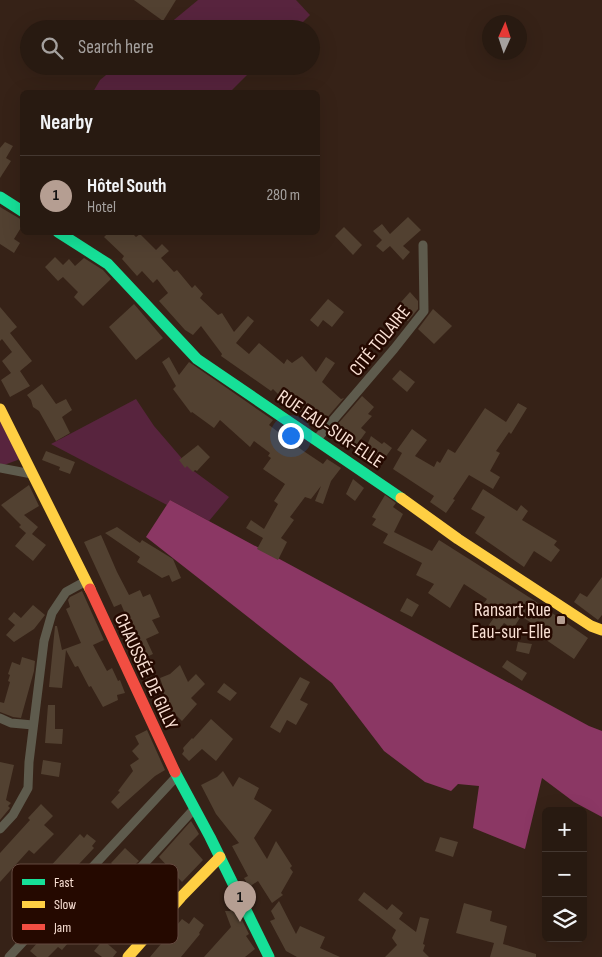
<!DOCTYPE html>
<html lang="en">
<head>
<meta charset="utf-8">
<style>
	:root { --surface:#281a11; --page:#30231a; --text:#f1f3f6; --muted:#a5a19f; --line:#443831; --accent:#b59e92 }
	body { margin:0; font-family:"Sofia Sans Condensed",sans-serif; background:var(--page); color:var(--text) }
	.controls { position:absolute; right:15px; bottom:15px; display:grid; overflow:hidden; border-radius:8px; box-shadow:0 5px 20px #0002 }
	.controls button { width:45px; height:45px; display:grid; place-items:center; padding:0; border:0; border-bottom:1px solid var(--line); background:var(--surface); color:var(--text); font:25px sans-serif }
	.compass { position:absolute; left:482px; top:15px; width:45px; height:45px; border-radius:50%; background:var(--surface); box-shadow:0 5px 20px #0002; rotate:3deg }
	.you { position:absolute; left:290px; top:435px; width:18px; height:18px; margin:-12px; border:4px solid #fff; border-radius:50%; background:#1a73e8; box-shadow:0 0 0 8px #1a73e833 }
	.badge { display:grid; place-items:center; width:32px; height:32px; border-radius:50%; background:var(--accent); color:#111; font-size:16px; font-weight:700 }
	.pin { position:absolute; translate:-50% -41px; filter:drop-shadow(0 1px 2px #0008) }
	.pin::after { content:''; position:absolute; top:26px; width:18px; height:15px; background:inherit; clip-path:polygon(0 0,100% 0,50% 100%) }
	.list { margin:0; padding:0; list-style:none }
	h2 { display:flex; justify-content:space-between; align-items:center; height:65px; margin:0; padding:0 20px; font-size:21px }
	h2 small { font-size:16px; font-weight:400; color:var(--muted) }
	.list li { display:grid; grid-template-columns:32px 1fr auto; gap:15px; align-items:center; box-sizing:border-box; height:80px; padding:0 20px; border-top:1px solid var(--line) }
	.list b { display:block; font-size:19px; white-space:nowrap }
	.list p { margin:0; font-size:16px; white-space:nowrap; color:var(--muted) }
	.list em { font-size:16px; font-style:normal; color:var(--muted) }
	.icon { flex:none; width:28px; height:28px; fill:none; stroke:currentColor; stroke-width:2; stroke-linecap:round; stroke-linejoin:round }
	.map { position:relative; flex:none; width:602px; height:957px; overflow:hidden }
	.search { position:absolute; background:var(--surface); box-shadow:0 5px 20px #0002; left:20px; top:20px; width:300px; height:55px; display:flex; align-items:center; gap:12px; box-sizing:border-box; padding:0 18px; border-radius:28px; color:var(--muted); font-size:19px }
	.panel { position:absolute; background:var(--surface); box-shadow:0 5px 20px #0002; left:20px; top:90px; width:300px; height:145px; border-radius:8px }
	.map>svg:first-child { display:block }
</style>
</head>
<body>
<div class="map">
<svg width="602" height="957" viewBox="0 0 602 957">
	<rect width="100%" height="100%" fill="#362217"/>
	<!-- green -->
	<g fill="#58243e">
		<polygon points="198,0 296,0 310,15 296,29 163,29"/>
		<polygon points="117,66 256,66 230,92 93,92 100,80"/>
		<polygon points="136,399 154,426 191,469 229,497 209,521 170,500 167,505 51,444"/>
		<polygon points="0,409 23,458 4,465 0,464"/>
	</g>
	<!-- forest -->
	<polygon fill="#8b3764" points="170,500 589,726 602,731 602,817 574,802 542,778 525,849 473,828 479,786 458,784 451,791 425,782 384,751 332,683 146,537"/>
	<!-- building -->
	<g fill="#524131">
		<polygon points="134,0 176,0 163,21"/>
		<polygon points="5,142 13,146 6,158 11,161 0,178 0,148"/>
		<polygon points="0,207 22,220 22,226 14,239 20,243 14,253 0,244"/>
		<polygon points="408,217 421,230 403,246 410,252 403,260 390,246 383,252 376,246 382,240 373,231 382,224 390,234"/>
		<polygon points="344,227 362,245 353,255 335,236"/>
		<polygon points="109,232 131,232 136,237 140,234 156,250 162,244 169,251 161,258 174,272 177,270 192,288 195,285 203,294 200,298 218,315 222,313 234,332 248,316 254,321 236,343 249,354 259,343 284,364 287,359 292,363 302,356 316,372 326,357 335,363 322,382 341,399 344,398 319,427 315,422 287,403 273,389 271,391 221,356 222,354 201,326 193,335 185,330 159,301 168,293 157,279 153,283 142,271 137,276 122,259 124,256 104,237"/>
		<polygon points="55,257 63,265 69,259 75,266 84,258 103,270 111,279 83,306 74,297 78,292 63,277 58,281 45,267"/>
		<polygon points="410,292 418,301 418,309 408,321 406,321 393,311"/>
		<polygon points="328,299 344,312 332,327 323,320 318,327 310,320"/>
		<polygon points="134,304 163,338 136,360 109,327"/>
		<polygon points="0,307 17,327 10,333 32,361 20,371 30,386 10,397 1,380 11,373 2,361 12,352 2,339 0,341"/>
		<polygon points="433,309 452,326 434,344 418,329"/>
		<polygon points="169,357 179,375 189,362 273,420 269,425 302,450 323,464 327,459 341,468 331,481 323,504 315,501 321,486 311,499 305,497 290,517 294,520 281,538 287,542 278,560 257,549 263,538 246,528 251,520 264,529 278,504 274,501 285,484 263,469 271,458 268,456 270,453 254,441 250,447 220,420 214,428 192,412 191,413 173,389 176,386 162,362"/>
		<polygon points="400,370 415,382 407,392 392,379"/>
		<polygon points="42,384 56,404 66,399 72,410 62,417 70,433 56,441 39,411 33,407 31,400 27,395"/>
		<polygon points="362,396 374,407 368,414 372,416 361,428 366,432 356,446 345,438 342,443 330,433"/>
		<polygon points="518,403 527,408 511,434 509,432 496,451 500,453 490,471 500,477 493,489 469,475 453,499 455,500 446,513 430,502 434,496 393,469 402,453 397,450 412,429 427,440 415,456 434,467 437,461 440,463 448,449 455,453 485,408 506,422"/>
		<polygon points="371,436 382,444 384,442 392,448 382,462 365,450"/>
		<polygon points="198,445 210,457 197,471 195,470 193,472 187,466 185,468 179,460"/>
		<polygon points="46,451 75,462 70,474 59,470 60,467 42,460"/>
		<polygon points="353,479 364,488 355,501 346,494"/>
		<polygon points="29,485 39,506 24,515 38,527 32,534 46,545 33,561 15,546 26,533 19,527 21,525 1,505"/>
		<polygon points="483,489 517,511 521,505 528,511 522,520 557,541 554,545 560,550 551,562 534,551 524,567 475,533 485,517 471,509"/>
		<polygon points="385,495 396,503 393,507 403,514 394,532 432,551 439,540 532,599 588,638 574,659 536,633 539,628 521,616 513,629 504,623 495,635 486,629 493,619 479,610 487,599 464,584 450,608 428,593 434,584 416,575 422,563 383,543 388,534 372,525 376,519 372,517"/>
		<polygon points="117,527 140,543 142,540 173,559 181,578 172,582 169,575 162,578 137,562 140,557 105,533"/>
		<polygon points="101,535 117,572 129,595 140,590 143,597 150,594 160,617 152,620 159,633 146,639 153,654 140,660 132,645 137,642 121,604 114,607 84,542"/>
		<polygon points="602,577 602,615 598,620 574,602 580,593 587,597"/>
		<polygon points="82,591 104,640 93,645 107,671 112,668 118,681 120,680 125,693 117,695 118,700 103,707 91,686 89,687 78,666 75,667 66,650 62,688 49,687 55,626 57,626 62,650 81,643 66,609 70,607 68,600 70,597"/>
		<polygon points="407,598 419,605 412,617 400,611"/>
		<polygon points="33,605 45,615 34,629 14,642 6,635 15,625 8,619 14,612 21,618"/>
		<polygon points="518,642 532,644 529,654 516,651"/>
		<polygon points="22,657 35,661 34,671 21,718 13,717 0,712 0,702 4,703 10,682 8,681 10,675 8,674 12,662 20,665"/>
		<polygon points="507,660 527,673 522,681 502,667"/>
		<polygon points="180,665 188,682 196,674 205,684 191,698 197,704 182,721 172,711 160,685 162,684 160,678 170,674"/>
		<polygon points="300,677 310,682 300,700 308,704 296,725 287,720 280,733 270,727"/>
		<polygon points="224,683 237,693 230,701 217,692"/>
		<polygon points="48,705 55,705 55,729 63,729 62,744 45,743"/>
		<polygon points="211,719 233,739 216,761 202,749 189,761 182,754 184,751 183,748 192,738 193,739"/>
		<polygon points="147,730 165,770 155,776 118,809 111,802 120,792 118,791 133,771 130,765 139,759 132,751 139,744 135,736"/>
		<polygon points="43,760 61,763 59,777 41,774"/>
		<polygon points="0,762 14,765 6,800 11,803 8,806 10,808 0,820"/>
		<polygon points="223,771 233,787 239,777 259,788 254,799 272,810 254,838 267,859 276,841 292,866 290,868 293,872 281,893 283,895 272,903 258,881 249,887 244,878 248,876 232,846 239,843 216,814 201,785 217,777"/>
		<polygon points="41,804 53,816 44,825 54,834 34,854 29,850 0,882 0,853 30,820 28,818"/>
		<polygon points="191,821 199,834 189,844 203,860 182,882 159,857"/>
		<polygon points="80,834 84,838 87,834 96,841 92,846 94,848 63,881 60,879 28,910 19,901 37,884 40,886 52,874 47,870"/>
		<polygon points="440,837 458,842 453,857 435,851"/>
		<polygon points="125,848 139,861 123,875 111,863"/>
		<polygon points="364,892 387,910 392,904 403,913 399,919 416,932 420,917 429,919 423,944 425,945 423,951 429,957 385,957 397,945 392,938 396,930 358,900"/>
		<polygon points="279,901 296,934 300,926 325,937 320,948 340,957 297,957 286,951 270,921 275,919 271,911"/>
		<polygon points="464,903 492,911 490,921 507,926 503,944 536,954 536,957 490,957 494,943 456,933"/>
		<polygon points="235,906 249,934 246,936 255,949 245,957 204,957 231,927 225,911 230,911"/>
		<polygon points="194,917 204,925 199,933 200,934 181,957 150,957 182,919 189,924"/>
		<polygon points="68,921 79,931 70,944 68,943 62,950 58,947 48,957 37,957 30,951 50,929 56,934"/>
		<polygon points="103,940 117,952 113,957 102,957 94,951"/>
	</g>
	<g fill="none" stroke-linecap="round" stroke-linejoin="round">
		<!-- street -->
		<g stroke="#5e5b4d" stroke-width="9">
			<polyline points="317,439 394,349 424,311 423,245"/>
			<polyline points="0,468 32,474"/>
			<polyline points="0,718 11,723 33,725"/>
			<polyline points="0,829 13,815 28,788 29,762 44,641 52,613 66,592 86,581"/>
			<polyline points="123,887 194,809"/>
			<polyline points="9,957 177,776"/>
		</g>
		<!-- fast -->
		<g stroke="#16e098" stroke-width="11">
			<polyline points="0,197 22,211"/>
			<polyline points="58,232 108,264 197,359 401,498"/>
			<polyline points="175,772 210,837 269,957"/>
		</g>
		<!-- slow -->
		<g stroke="#ffcf43" stroke-width="11">
			<polyline points="0,409 90,589"/>
			<polyline points="401,498 458,539 591,626 602,630"/>
			<polyline points="128,957 181,897 220,857"/>
		</g>
		<!-- jam -->
		<polyline stroke="#f24e42" stroke-width="11" points="90,589 175,772"/>
	</g>
	<!-- markers -->
	<rect fill="#b59e92" stroke="#250900" stroke-width="2" x="556" y="615" width="10" height="10" rx="2.5"/>
	<g text-anchor="middle" stroke-width="5" stroke-linejoin="round" paint-order="stroke">
		<!-- street labels -->
		<g font-size="19" fill="#f9e0d4" stroke="#250900">
			<text transform="translate(379 340) rotate(-51)" y="7">CITÉ TOLAIRE</text>
			<text transform="translate(331 428) rotate(34)" y="7">RUE EAU-SUR-ELLE</text>
			<text transform="translate(147 671) rotate(65)" y="7">CHAUSSÉE DE GILLY</text>
		</g>
		<!-- poi labels -->
		<g font-size="19" fill="#f9e0d4" stroke="#250900" text-anchor="end">
			<text x="551" y="616">Ransart Rue<tspan x="551" dy="22">Eau-sur-Elle</tspan></text>
		</g>
	</g>
	<!-- legend -->
	<rect x="12" y="864" width="166" height="80" rx="8" fill="#250900" stroke="#654a40" stroke-width="1"/>
	<rect x="22" y="879" width="23" height="6" fill="#16e098"/>
	<rect x="22" y="901" width="23" height="7" fill="#ffcf43"/>
	<rect x="22" y="924" width="23" height="6" fill="#f24e42"/>
	<g font-size="14" fill="#f9e0d4">
		<text x="54" y="887">Fast</text>
		<text x="54" y="909">Slow</text>
		<text x="54" y="932">Jam</text>
	</g>
</svg>
<div class="controls">
<button>+</button>
<button>−</button>
<button><svg class="icon" aria-label="layers" viewBox="0 0 24 24"><path d="M12 4l9 5-9 5-9-5zM3 14l9 5 9-5"/></svg></button>
</div>
<svg class="compass" viewBox="-18 -18 36 36"><path d="M0-13l5 13h-10z" fill="#e53935"/><path d="M0 13l5-13h-10z" fill="#a5a19f"/></svg>
<div class="you"></div>
<div class="pin badge" style="left:240px;top:922px">1</div>
<div class="search"><svg class="icon" aria-label="search" viewBox="0 0 24 24"><circle cx="10" cy="10" r="6"/><path d="M15 15l6 6"/></svg>Search here</div>
<section class="panel">
<h2>Nearby<small></small></h2>
<ul class="list">
<li><span class="badge">1</span><div><b>Hôtel South</b><p>Hotel</p></div><em>280 m</em></li>
</ul>
</section>
</div>
</body>
</html>
